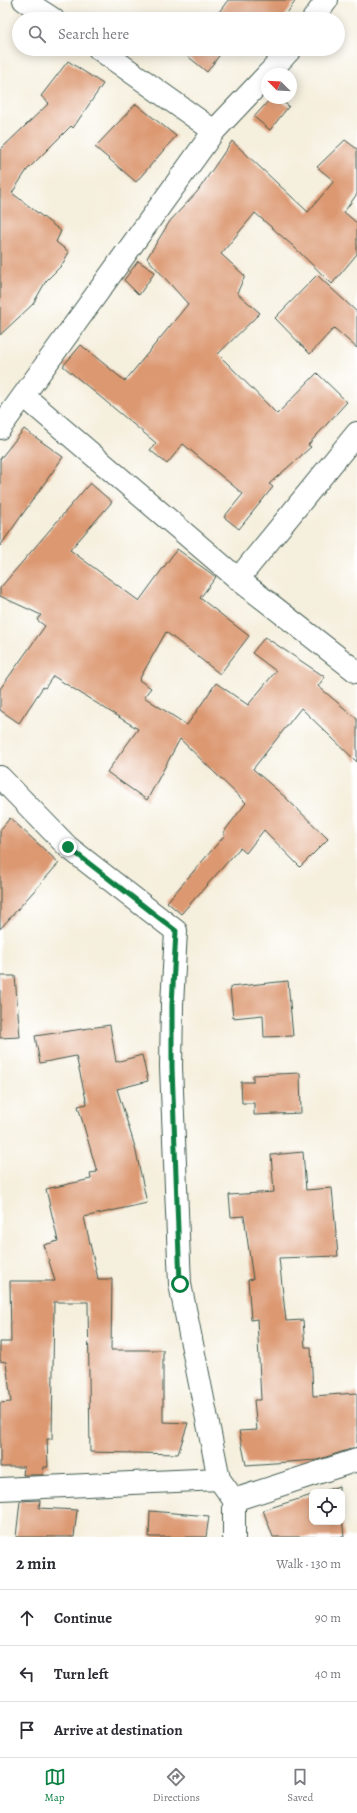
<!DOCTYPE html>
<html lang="en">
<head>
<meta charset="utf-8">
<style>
	:root { --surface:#fff; --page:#f7f7f7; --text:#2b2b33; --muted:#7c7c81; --line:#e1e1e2; --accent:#0b8043 }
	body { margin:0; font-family:Alegreya,serif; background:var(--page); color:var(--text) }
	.controls { position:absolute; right:12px; bottom:12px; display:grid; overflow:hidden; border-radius:8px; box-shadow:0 2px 10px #0003 }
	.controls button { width:36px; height:36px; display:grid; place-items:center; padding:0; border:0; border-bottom:1px solid var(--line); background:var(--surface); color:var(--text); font:20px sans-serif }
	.compass { position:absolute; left:261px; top:68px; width:36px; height:36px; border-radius:50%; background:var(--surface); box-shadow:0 2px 10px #0003; rotate:294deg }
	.stop { position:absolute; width:12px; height:12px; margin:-9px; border:3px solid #0b8043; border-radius:50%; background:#fff }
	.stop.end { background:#0b8043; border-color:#fff; box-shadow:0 1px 4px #0008 }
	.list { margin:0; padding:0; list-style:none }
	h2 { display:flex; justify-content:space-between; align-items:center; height:52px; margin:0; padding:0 16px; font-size:17px }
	h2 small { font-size:13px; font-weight:400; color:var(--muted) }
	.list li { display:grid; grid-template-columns:26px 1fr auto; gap:12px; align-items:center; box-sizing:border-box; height:56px; padding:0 16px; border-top:1px solid var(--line) }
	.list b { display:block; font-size:15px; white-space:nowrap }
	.list em { font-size:13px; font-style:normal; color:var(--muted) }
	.icon { flex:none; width:22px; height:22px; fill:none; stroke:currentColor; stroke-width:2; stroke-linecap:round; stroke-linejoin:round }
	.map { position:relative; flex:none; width:357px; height:1537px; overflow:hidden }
	.search { position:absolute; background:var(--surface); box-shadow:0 2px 10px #0003; left:12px; right:12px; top:12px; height:44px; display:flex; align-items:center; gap:10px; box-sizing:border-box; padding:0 14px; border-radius:22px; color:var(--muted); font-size:15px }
	.sheet { height:220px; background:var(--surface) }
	nav { display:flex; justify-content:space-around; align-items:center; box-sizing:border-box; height:56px; border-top:1px solid var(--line); background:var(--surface); font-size:11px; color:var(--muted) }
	nav a { display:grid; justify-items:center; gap:2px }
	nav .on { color:var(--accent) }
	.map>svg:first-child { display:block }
</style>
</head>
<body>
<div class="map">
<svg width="357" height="1537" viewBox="0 0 357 1537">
	<rect width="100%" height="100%" fill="#fff"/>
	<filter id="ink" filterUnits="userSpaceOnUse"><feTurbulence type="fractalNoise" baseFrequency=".025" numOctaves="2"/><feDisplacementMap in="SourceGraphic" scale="8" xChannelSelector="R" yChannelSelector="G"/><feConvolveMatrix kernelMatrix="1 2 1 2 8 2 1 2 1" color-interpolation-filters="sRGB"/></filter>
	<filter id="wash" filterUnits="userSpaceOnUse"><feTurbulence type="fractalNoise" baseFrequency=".012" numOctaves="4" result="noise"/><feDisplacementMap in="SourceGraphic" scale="16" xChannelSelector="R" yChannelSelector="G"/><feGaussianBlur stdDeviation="0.9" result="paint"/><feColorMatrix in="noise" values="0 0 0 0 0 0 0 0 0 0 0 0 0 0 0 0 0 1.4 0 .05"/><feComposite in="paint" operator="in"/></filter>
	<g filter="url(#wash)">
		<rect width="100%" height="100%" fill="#f5efdd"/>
		<g id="blocks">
			<!-- building -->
			<g fill="#dc9871">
				<polygon points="228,0 296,0 283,19 228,19 219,12"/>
				<polygon points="179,49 224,49 207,72"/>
				<polygon points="68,61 103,84 73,128 71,126 27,170 12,193 61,231 56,242 69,252 62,265 46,281 33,304 0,335 0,150 49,103 41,96"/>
				<polygon points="271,98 275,98 289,106 270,130 254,117"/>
				<polygon points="136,104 176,136 136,182 95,147"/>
				<polygon points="345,140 357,149 357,194 344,212 357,223 357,254 332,284 293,246 255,213 221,254 245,276 237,293 260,313 218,354 277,414 317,373 347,402 308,445 311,447 269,484 273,487 239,529 224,517 243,494 183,444 167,464 150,450 156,443 63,366 81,345 125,381 188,304 147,258 170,221 197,192 232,141 308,212 334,181 317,167"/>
				<polygon points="138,261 155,272 139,295 124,280"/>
				<polygon points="317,275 357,312 357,348 334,328 310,354 275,318"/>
				<polygon points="24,429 63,457 0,546 0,459"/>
				<polygon points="90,483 112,502 70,550 139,601 177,549 216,577 200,598 249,636 220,674 166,632 139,680 151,688 144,697 187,725 216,683 248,705 276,671 252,653 265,637 325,677 318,686 357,719 357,762 301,708 253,769 285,797 328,839 300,867 264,830 246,853 240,848 181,914 167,902 225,835 223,833 246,803 180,739 147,800 107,772 138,729 53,676 45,688 43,687 19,723 0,710 0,689 45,626 37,620 41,615 0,596 0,588"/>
				<polygon points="10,818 59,863 0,929 0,830"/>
				<polygon points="0,976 15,976 20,1037 0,1038"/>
				<polygon points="288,981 293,1036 264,1037 263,1015 233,1018 230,987"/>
				<polygon points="110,1025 116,1062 142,1055 148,1081 117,1089 135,1147 147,1203 84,1217 98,1279 112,1279 111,1350 163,1350 163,1422 188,1423 178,1454 90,1452 88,1302 54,1302 52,1439 47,1439 48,1467 44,1467 43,1475 23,1475 24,1467 0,1467 0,1403 11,1402 6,1362 0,1361 0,1342 11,1342 10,1281 55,1281 44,1245 58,1241 46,1189 91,1179 90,1173 97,1172 78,1106 87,1104 76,1056 40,1063 35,1036"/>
				<polygon points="300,1073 301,1113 254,1115 254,1103 242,1103 241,1082 253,1082 253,1075"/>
				<polygon points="303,1152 306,1190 332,1188 338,1256 279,1258 286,1321 303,1320 305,1347 311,1347 313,1396 357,1393 357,1447 317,1460 246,1465 239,1431 257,1430 254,1400 261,1400 257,1319 251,1320 248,1280 253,1279 244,1216 231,1217 229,1195 274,1192 271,1155"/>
				<polygon points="339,1486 339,1492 321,1492"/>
				<polygon points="312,1495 312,1522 342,1522 342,1518 344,1537 273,1537 263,1510"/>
				<polygon points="40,1500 39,1508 77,1510 74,1537 16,1537 20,1501"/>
				<polygon points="150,1511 209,1516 206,1537 149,1537"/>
			</g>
		</g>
	</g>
	<g filter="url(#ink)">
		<use href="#blocks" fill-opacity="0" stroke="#3f584d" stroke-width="1"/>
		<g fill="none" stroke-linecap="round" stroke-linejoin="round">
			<!-- minor casing -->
			<g stroke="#3f584d" stroke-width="24">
				<g id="minor">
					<polyline points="24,0 53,19"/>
					<polyline points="313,19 327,0"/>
					<polyline points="99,49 214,131"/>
					<polyline points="268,74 291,49"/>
					<polyline points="24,396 238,579 357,672"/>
					<polyline points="0,428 214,131 267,75"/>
					<polyline points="238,579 357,433"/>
					<polyline points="0,777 68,847 176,931 172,1005 171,1067 180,1284 219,1479 234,1500 234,1537"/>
					<polyline points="0,1489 219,1479"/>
					<polyline points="234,1500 357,1460"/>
				</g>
			</g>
			<!-- minor -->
			<use href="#minor" stroke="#fff" stroke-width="22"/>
		</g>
	</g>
	<g fill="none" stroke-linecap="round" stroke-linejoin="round" filter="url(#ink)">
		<!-- route -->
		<polyline stroke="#0b8043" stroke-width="5" points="68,847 176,931 172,1005 172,1067 180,1284"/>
	</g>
</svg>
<div class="controls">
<button><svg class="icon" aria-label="locate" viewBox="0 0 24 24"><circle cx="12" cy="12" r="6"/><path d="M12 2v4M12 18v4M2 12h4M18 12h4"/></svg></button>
</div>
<svg class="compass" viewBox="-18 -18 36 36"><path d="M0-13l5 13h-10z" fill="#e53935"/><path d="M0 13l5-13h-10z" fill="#7c7c81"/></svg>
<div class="stop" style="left:180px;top:1284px"></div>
<div class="stop end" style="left:68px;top:847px"></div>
<div class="search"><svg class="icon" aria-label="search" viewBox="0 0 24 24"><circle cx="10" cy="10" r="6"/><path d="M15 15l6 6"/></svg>Search here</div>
</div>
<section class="sheet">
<h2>2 min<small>Walk · 130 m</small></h2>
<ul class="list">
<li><svg class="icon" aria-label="ahead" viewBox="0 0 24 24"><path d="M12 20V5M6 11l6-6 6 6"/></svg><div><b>Continue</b></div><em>90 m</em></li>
<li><svg class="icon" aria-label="left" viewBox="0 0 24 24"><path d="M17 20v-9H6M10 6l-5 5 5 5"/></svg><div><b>Turn left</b></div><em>40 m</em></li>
<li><svg class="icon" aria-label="arrive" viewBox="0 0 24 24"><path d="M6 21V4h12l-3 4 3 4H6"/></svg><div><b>Arrive at destination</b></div></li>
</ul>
</section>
<nav>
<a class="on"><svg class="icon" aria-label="map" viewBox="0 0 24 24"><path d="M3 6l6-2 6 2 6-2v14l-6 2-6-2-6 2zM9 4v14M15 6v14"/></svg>Map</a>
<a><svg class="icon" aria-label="directions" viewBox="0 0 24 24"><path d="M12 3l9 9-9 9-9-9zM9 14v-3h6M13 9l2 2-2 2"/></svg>Directions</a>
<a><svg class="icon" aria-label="saved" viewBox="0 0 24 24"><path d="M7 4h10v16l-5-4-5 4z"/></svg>Saved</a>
</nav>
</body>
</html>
